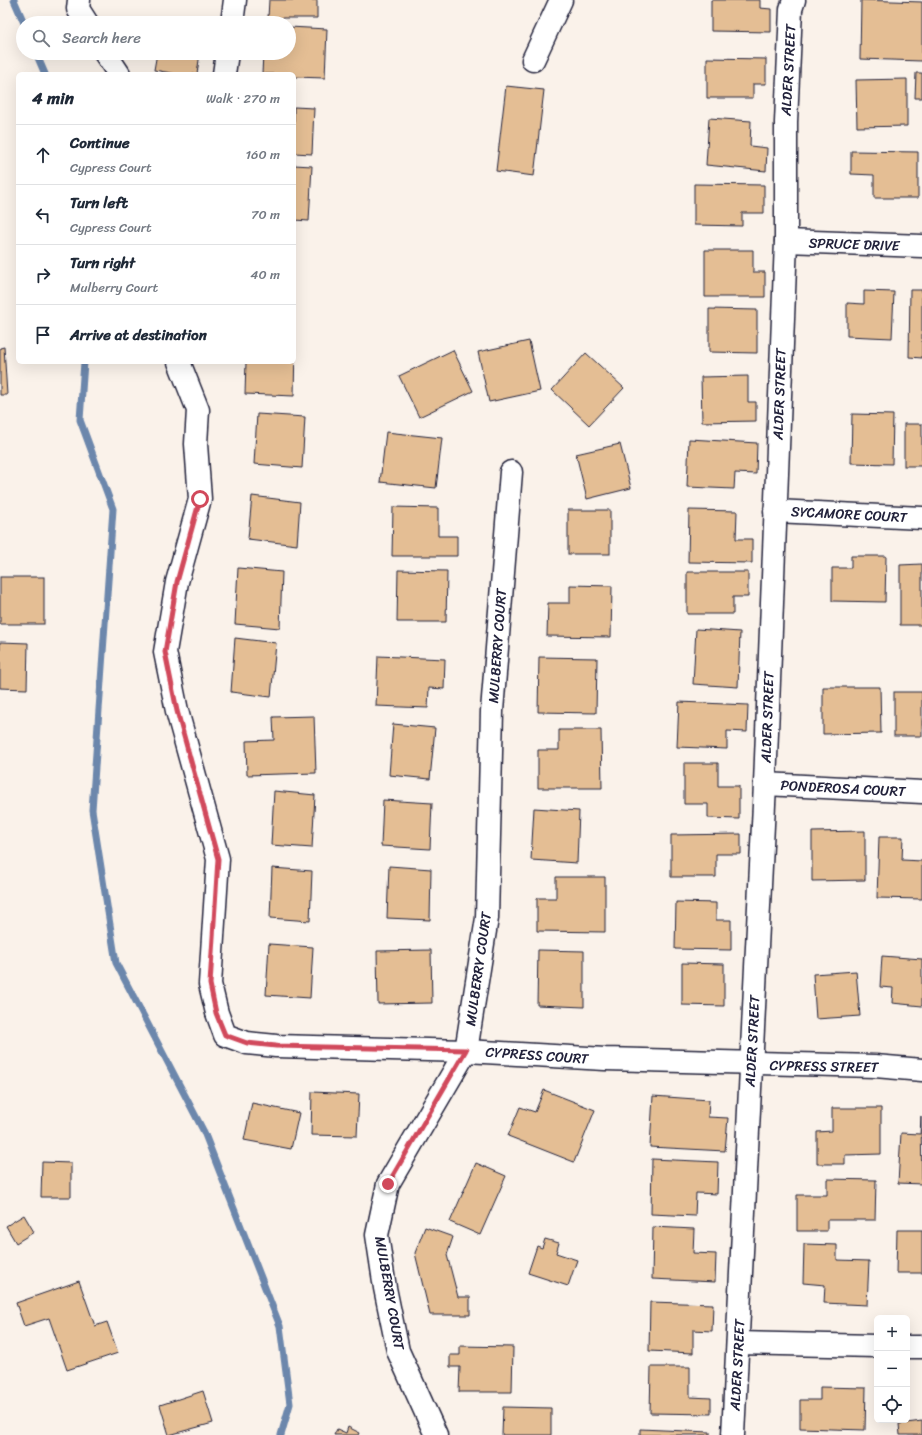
<!DOCTYPE html>
<html lang="en">
<head>
<meta charset="utf-8">
<style>
	:root { --surface:#fff; --page:#f6f6f7; --text:#1f2937; --muted:#747a83; --line:#e0e1e3 }
	body { margin:0; font-family:Sriracha,sans-serif; background:var(--page); color:var(--text) }
	.controls { position:absolute; right:12px; bottom:12px; display:grid; overflow:hidden; border-radius:6px; box-shadow:0 4px 16px #0002 }
	.controls button { width:36px; height:36px; display:grid; place-items:center; padding:0; border:0; border-bottom:1px solid var(--line); background:var(--surface); color:var(--text); font:20px sans-serif }
	.stop { position:absolute; width:12px; height:12px; margin:-9px; border:3px solid #d1495b; border-radius:50%; background:#fff }
	.stop.end { background:#d1495b; border-color:#fff; box-shadow:0 1px 4px #0008 }
	.list { margin:0; padding:0; list-style:none }
	h2 { display:flex; justify-content:space-between; align-items:center; height:52px; margin:0; padding:0 16px; font-size:17px }
	h2 small { font-size:13px; font-weight:400; color:var(--muted) }
	.list li { display:grid; grid-template-columns:26px 1fr auto; gap:12px; align-items:center; box-sizing:border-box; height:60px; padding:0 16px; border-top:1px solid var(--line) }
	.list b { display:block; font-size:15px; white-space:nowrap }
	.list p { margin:0; font-size:13px; white-space:nowrap; color:var(--muted) }
	.list em { font-size:13px; font-style:normal; color:var(--muted) }
	.icon { flex:none; width:22px; height:22px; fill:none; stroke:currentColor; stroke-width:2; stroke-linecap:round; stroke-linejoin:round }
	.map { position:relative; flex:none; width:922px; height:1435px; overflow:hidden }
	.search { position:absolute; background:var(--surface); box-shadow:0 4px 16px #0002; left:16px; top:16px; width:280px; height:44px; display:flex; align-items:center; gap:10px; box-sizing:border-box; padding:0 14px; border-radius:22px; color:var(--muted); font-size:15px }
	.panel { position:absolute; background:var(--surface); box-shadow:0 4px 16px #0002; left:16px; top:72px; width:280px; height:292px; border-radius:6px }
	.map>svg:first-child { display:block }
</style>
</head>
<body>
<div class="map">
<svg width="922" height="1435" viewBox="0 0 922 1435">
	<rect width="100%" height="100%" fill="#faf2ea"/>
	<filter id="ink" filterUnits="userSpaceOnUse"><feTurbulence type="fractalNoise" baseFrequency=".025" numOctaves="2"/><feDisplacementMap in="SourceGraphic" scale="8" xChannelSelector="R" yChannelSelector="G"/><feConvolveMatrix kernelMatrix="1 2 1 2 8 2 1 2 1" color-interpolation-filters="sRGB"/></filter>
	<g filter="url(#ink)">
		<g fill="none" stroke-linecap="round" stroke-linejoin="round">
			<!-- stream -->
			<g stroke="#6c87ac" stroke-width="7">
				<polyline points="14,0 24,23"/>
				<polyline points="36,53 45,74"/>
				<polyline points="84,362 80,420 113,509 92,810 116,963 204,1132 280,1326 290,1404 281,1435"/>
			</g>
		</g>
		<!-- building -->
		<g fill="#e4be94" stroke="#22223b">
			<polygon points="269,0 317,0 317,18 268,18"/>
			<polygon points="711,0 760,0 760,8 771,9 771,32 711,31"/>
			<polygon points="861,0 922,2 922,61 860,59"/>
			<polygon points="289,27 327,29 325,78 294,77 294,74 262,74 263,53 289,53"/>
			<polygon points="157,53 200,53 197,74 177,74 154,70"/>
			<polygon points="707,58 766,59 766,84 753,84 753,98 707,98"/>
			<polygon points="916,73 922,73 922,98 915,98"/>
			<polygon points="907,79 907,126 857,127 856,80"/>
			<polygon points="506,86 544,90 534,176 496,171"/>
			<polygon points="294,107 314,108 312,154 294,153"/>
			<polygon points="709,118 751,121 750,146 767,148 766,171 706,165"/>
			<polygon points="851,151 918,152 918,198 874,198 874,175 851,174"/>
			<polygon points="294,165 312,166 309,221 294,220"/>
			<polygon points="694,184 764,185 764,213 742,213 742,226 694,225"/>
			<polygon points="705,250 753,250 753,272 765,272 765,297 705,297"/>
			<polygon points="910,290 922,290 922,358 909,357"/>
			<polygon points="864,291 894,292 892,338 847,336 847,303 864,304"/>
			<polygon points="709,309 757,310 757,353 709,352"/>
			<polygon points="529,341 540,391 489,402 478,352"/>
			<polygon points="294,344 295,344 294,396 245,394 246,362 294,362"/>
			<polygon points="4,347 7,395 0,395 0,348"/>
			<polygon points="453,350 473,391 419,417 399,376"/>
			<polygon points="586,353 624,388 589,425 552,390"/>
			<polygon points="748,376 748,402 756,402 756,421 702,422 701,377"/>
			<polygon points="257,414 305,417 302,468 254,464"/>
			<polygon points="852,414 893,415 892,464 851,463"/>
			<rect x="904" y="424" width="18" height="42"/>
			<polygon points="386,432 442,438 436,488 380,482"/>
			<polygon points="689,439 757,443 756,474 735,473 734,489 687,487"/>
			<polygon points="620,444 631,488 587,499 576,454"/>
			<polygon points="252,496 300,502 297,545 248,539"/>
			<polygon points="393,507 438,508 438,536 457,536 457,556 392,556"/>
			<rect x="568" y="510" width="42" height="44"/>
			<polygon points="689,510 737,511 736,539 752,539 752,563 688,562"/>
			<polygon points="851,556 886,556 885,602 832,601 832,568 851,568"/>
			<polygon points="922,564 922,625 900,625 900,565"/>
			<polygon points="238,568 282,572 280,628 235,624"/>
			<polygon points="398,570 447,571 446,622 397,622"/>
			<polygon points="687,572 748,572 748,597 733,597 733,614 687,614"/>
			<rect x="0" y="577" width="44" height="47"/>
			<polygon points="570,585 612,586 611,637 547,636 548,603 570,603"/>
			<polygon points="696,629 740,632 738,687 693,684"/>
			<polygon points="235,638 276,643 271,697 231,692"/>
			<polygon points="0,642 28,643 27,689 0,688"/>
			<polygon points="378,656 445,659 444,689 429,688 428,708 376,706"/>
			<polygon points="539,657 597,658 596,713 538,712"/>
			<polygon points="823,687 880,687 881,733 823,734"/>
			<rect x="894" y="692" width="28" height="44"/>
			<polygon points="679,702 748,705 747,732 727,731 727,749 677,747"/>
			<polygon points="314,716 316,773 247,775 246,741 274,740 273,717"/>
			<polygon points="393,724 435,728 430,779 389,775"/>
			<polygon points="559,730 601,730 602,788 538,788 538,750 559,750"/>
			<polygon points="684,763 718,763 718,786 739,786 739,819 708,818 708,804 684,804"/>
			<polygon points="274,791 315,795 312,848 271,845"/>
			<polygon points="383,800 432,803 430,849 381,846"/>
			<polygon points="534,808 579,811 577,863 531,860"/>
			<polygon points="865,831 865,880 812,881 812,832"/>
			<polygon points="741,834 741,854 716,854 716,877 671,877 671,835"/>
			<polygon points="879,837 903,837 902,860 922,861 922,899 877,898"/>
			<polygon points="389,866 431,869 430,920 387,918"/>
			<polygon points="272,868 312,871 310,921 270,918"/>
			<polygon points="556,877 605,877 605,932 537,931 537,898 556,898"/>
			<polygon points="676,902 716,903 716,920 731,920 731,950 675,949"/>
			<polygon points="269,944 313,947 310,998 266,995"/>
			<polygon points="431,950 432,1003 378,1004 377,951"/>
			<polygon points="538,950 584,951 584,1007 537,1005"/>
			<polygon points="882,956 922,959 922,1006 892,1003 893,988 880,987"/>
			<polygon points="682,963 724,964 724,1006 682,1005"/>
			<polygon points="856,971 860,1016 816,1019 813,974"/>
			<polygon points="544,1090 595,1110 574,1162 508,1136 520,1107 535,1112"/>
			<polygon points="312,1092 359,1094 357,1136 311,1135"/>
			<polygon points="653,1096 709,1100 708,1117 728,1118 725,1151 650,1147"/>
			<polygon points="252,1103 299,1113 291,1149 244,1140"/>
			<polygon points="832,1108 881,1108 881,1154 845,1155 845,1164 817,1164 817,1132 832,1131"/>
			<polygon points="921,1116 922,1184 898,1183 901,1133 920,1134"/>
			<polygon points="652,1159 718,1162 717,1194 696,1193 695,1216 651,1214"/>
			<polygon points="42,1162 71,1163 71,1197 41,1197"/>
			<polygon points="476,1163 506,1176 480,1235 450,1222"/>
			<polygon points="827,1179 876,1180 875,1220 827,1220 827,1231 797,1231 797,1195 827,1195"/>
			<polygon points="24,1215 34,1232 16,1243 6,1226"/>
			<polygon points="425,1227 453,1237 447,1255 458,1297 470,1297 470,1315 430,1315 415,1253"/>
			<polygon points="653,1227 694,1229 693,1253 716,1254 715,1282 652,1279"/>
			<polygon points="897,1230 922,1230 922,1273 896,1273"/>
			<polygon points="545,1239 559,1243 556,1253 577,1260 568,1286 528,1273 537,1246 542,1248"/>
			<polygon points="804,1244 837,1245 837,1260 869,1261 867,1305 824,1303 825,1285 803,1283"/>
			<polygon points="79,1281 95,1326 107,1322 118,1353 67,1370 49,1318 24,1326 16,1303"/>
			<polygon points="650,1302 713,1304 712,1331 693,1330 693,1353 649,1351"/>
			<polygon points="460,1346 513,1347 512,1392 459,1392 460,1367 450,1367 450,1355 460,1355"/>
			<polygon points="651,1367 690,1367 690,1397 711,1398 711,1414 650,1413"/>
			<polygon points="820,1387 866,1388 865,1430 800,1428 800,1400 820,1400"/>
			<polygon points="203,1391 213,1423 169,1435 160,1405"/>
			<polygon points="503,1407 551,1408 551,1435 502,1435"/>
			<polygon points="922,1421 922,1435 900,1435 899,1424"/>
			<polygon points="348,1427 360,1433 359,1435 334,1435 337,1429 346,1433"/>
			<polygon points="640,1429 710,1432 710,1435 640,1435"/>
		</g>
		<g fill="none" stroke-linecap="round" stroke-linejoin="round">
			<!-- minor casing -->
			<g stroke="#22223b" stroke-width="25">
				<g id="minor">
					<polyline points="79,0 78,9 87,23"/>
					<polyline points="232,23 235,0"/>
					<polyline points="105,53 119,74"/>
					<polyline points="533,60 561,0"/>
					<polyline points="224,74 227,53"/>
					<polyline points="786,241 922,246"/>
					<polyline points="179,362 198,410 196,444 200,499 177,582 165,652 177,711 218,859 210,984 217,1013 225,1035 247,1043 276,1046 466,1051 605,1059 875,1066 922,1070"/>
					<polyline points="775,511 922,518"/>
					<polyline points="765,784 922,792"/>
					<polyline points="738,1343 877,1346"/>
					<polyline points="907,1347 922,1347"/>
					<polyline points="436,1435 398,1351 385,1288 377,1235 388,1184 466,1051 487,918 492,711 511,472"/>
					<polyline points="733,1435 765,784 786,241 786,122 791,9 794,0"/>
				</g>
			</g>
			<!-- minor -->
			<use href="#minor" stroke="#fff" stroke-width="22"/>
		</g>
	</g>
	<g fill="none" stroke-linecap="round" stroke-linejoin="round" filter="url(#ink)">
		<!-- route -->
		<polyline stroke="#d1495b" stroke-width="5" points="200,499 177,582 165,652 177,711 218,859 210,984 216,1013 225,1035 247,1043 276,1046 466,1050 388,1184"/>
	</g>
	<g text-anchor="middle" stroke-width="4" stroke-linejoin="round" paint-order="stroke">
		<!-- street labels -->
		<g font-size="14" fill="#22223b" stroke="#fff">
			<text transform="translate(788 70) rotate(-87)" y="5">ALDER STREET</text>
			<text transform="translate(854 244) rotate(2)" y="5">SPRUCE DRIVE</text>
			<text transform="translate(779 394) rotate(-88)" y="5">ALDER STREET</text>
			<text transform="translate(849 514) rotate(3)" y="5">SYCAMORE COURT</text>
			<text transform="translate(497 646) rotate(-86)" y="5">MULBERRY COURT</text>
			<text transform="translate(767 717) rotate(-88)" y="5">ALDER STREET</text>
			<text transform="translate(843 788) rotate(3)" y="5">PONDEROSA COURT</text>
			<text transform="translate(478 969) rotate(-82)" y="5">MULBERRY COURT</text>
			<text transform="translate(752 1041) rotate(-87)" y="5">ALDER STREET</text>
			<text transform="translate(537 1055) rotate(4)" y="5">CYPRESS COURT</text>
			<text transform="translate(824 1066) rotate(1)" y="5">CYPRESS STREET</text>
			<text transform="translate(390 1293) rotate(80)" y="5">MULBERRY COURT</text>
			<text transform="translate(737 1365) rotate(-87)" y="5">ALDER STREET</text>
		</g>
	</g>
</svg>
<div class="controls">
<button>+</button>
<button>−</button>
<button><svg class="icon" aria-label="locate" viewBox="0 0 24 24"><circle cx="12" cy="12" r="6"/><path d="M12 2v4M12 18v4M2 12h4M18 12h4"/></svg></button>
</div>
<div class="stop" style="left:200px;top:499px"></div>
<div class="stop end" style="left:388px;top:1184px"></div>
<div class="search"><svg class="icon" aria-label="search" viewBox="0 0 24 24"><circle cx="10" cy="10" r="6"/><path d="M15 15l6 6"/></svg>Search here</div>
<section class="panel">
<h2>4 min<small>Walk · 270 m</small></h2>
<ul class="list">
<li><svg class="icon" aria-label="ahead" viewBox="0 0 24 24"><path d="M12 20V5M6 11l6-6 6 6"/></svg><div><b>Continue</b><p>Cypress Court</p></div><em>160 m</em></li>
<li><svg class="icon" aria-label="left" viewBox="0 0 24 24"><path d="M17 20v-9H6M10 6l-5 5 5 5"/></svg><div><b>Turn left</b><p>Cypress Court</p></div><em>70 m</em></li>
<li><svg class="icon" aria-label="right" viewBox="0 0 24 24"><path d="M7 20v-9h11M14 6l5 5-5 5"/></svg><div><b>Turn right</b><p>Mulberry Court</p></div><em>40 m</em></li>
<li><svg class="icon" aria-label="arrive" viewBox="0 0 24 24"><path d="M6 21V4h12l-3 4 3 4H6"/></svg><div><b>Arrive at destination</b></div></li>
</ul>
</section>
</div>
</body>
</html>
